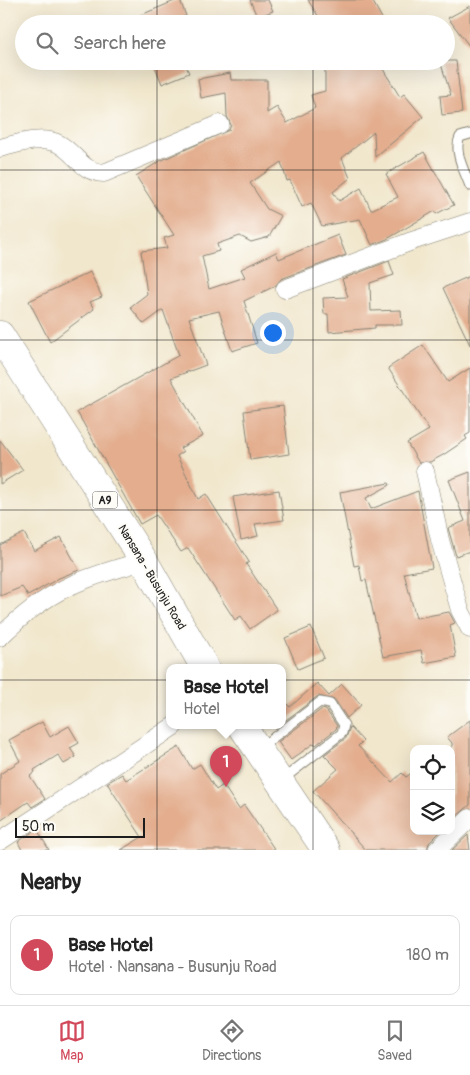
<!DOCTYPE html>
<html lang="en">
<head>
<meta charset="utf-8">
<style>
	:root { --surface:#fff; --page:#f2f2f2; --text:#222; --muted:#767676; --line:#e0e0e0; --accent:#d1495b }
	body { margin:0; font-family:Pangolin,sans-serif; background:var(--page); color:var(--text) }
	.controls { position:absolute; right:15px; bottom:15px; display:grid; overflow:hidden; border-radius:10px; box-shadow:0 5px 20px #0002 }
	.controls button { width:45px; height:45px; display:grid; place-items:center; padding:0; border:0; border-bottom:1px solid var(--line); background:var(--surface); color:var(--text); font:25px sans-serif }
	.scale { position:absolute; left:15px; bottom:12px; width:130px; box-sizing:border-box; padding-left:5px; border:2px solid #1c1c1c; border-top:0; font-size:14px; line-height:18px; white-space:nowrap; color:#1c1c1c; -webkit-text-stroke:4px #fdfcf7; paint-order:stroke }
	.you { position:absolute; left:272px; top:332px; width:18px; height:18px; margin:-12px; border:4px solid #fff; border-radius:50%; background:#1a73e8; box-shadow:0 0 0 8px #1a73e833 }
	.badge { display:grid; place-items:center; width:32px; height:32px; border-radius:50%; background:var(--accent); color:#fff; font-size:16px; font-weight:700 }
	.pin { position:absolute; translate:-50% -41px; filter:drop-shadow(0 1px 2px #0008) }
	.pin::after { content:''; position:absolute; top:26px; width:18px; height:15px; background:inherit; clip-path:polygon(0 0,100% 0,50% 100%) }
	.popup { position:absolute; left:166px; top:664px; width:120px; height:65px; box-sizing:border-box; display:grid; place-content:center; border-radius:10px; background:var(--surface); filter:drop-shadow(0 1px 4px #0005); font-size:16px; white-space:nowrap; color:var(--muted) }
	.popup b { font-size:19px; color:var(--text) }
	.popup::after { content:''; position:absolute; left:50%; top:100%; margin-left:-10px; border:10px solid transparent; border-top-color:var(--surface) }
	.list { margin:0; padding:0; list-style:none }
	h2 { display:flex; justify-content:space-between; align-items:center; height:65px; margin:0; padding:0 20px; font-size:21px }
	h2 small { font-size:16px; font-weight:400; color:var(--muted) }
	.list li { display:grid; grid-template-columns:32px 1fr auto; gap:15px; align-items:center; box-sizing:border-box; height:80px; margin:0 10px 10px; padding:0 10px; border:1px solid var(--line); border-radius:10px }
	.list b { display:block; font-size:19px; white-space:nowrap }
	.list p { margin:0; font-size:16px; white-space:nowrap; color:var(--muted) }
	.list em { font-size:16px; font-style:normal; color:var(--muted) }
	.icon { flex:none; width:28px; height:28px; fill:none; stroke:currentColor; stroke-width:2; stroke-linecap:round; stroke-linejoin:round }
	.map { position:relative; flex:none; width:470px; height:850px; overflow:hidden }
	.search { position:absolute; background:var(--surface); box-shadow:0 5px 20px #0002; left:15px; right:15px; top:15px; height:55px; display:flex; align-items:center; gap:12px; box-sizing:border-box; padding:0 18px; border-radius:28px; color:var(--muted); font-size:19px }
	.sheet { height:155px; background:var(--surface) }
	nav { display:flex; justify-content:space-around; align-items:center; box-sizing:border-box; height:70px; border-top:1px solid var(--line); background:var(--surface); font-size:14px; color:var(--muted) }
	nav a { display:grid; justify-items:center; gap:2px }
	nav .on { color:var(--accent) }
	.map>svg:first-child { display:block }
</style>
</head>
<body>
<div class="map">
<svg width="470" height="850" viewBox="0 0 470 850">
	<rect width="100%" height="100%" fill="#fdfcf7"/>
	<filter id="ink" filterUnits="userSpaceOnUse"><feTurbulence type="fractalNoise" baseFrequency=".02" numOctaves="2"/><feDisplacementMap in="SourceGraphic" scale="10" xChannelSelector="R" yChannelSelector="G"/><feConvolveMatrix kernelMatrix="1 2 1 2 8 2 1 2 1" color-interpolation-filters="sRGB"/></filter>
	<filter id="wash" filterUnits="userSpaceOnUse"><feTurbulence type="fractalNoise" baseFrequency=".0096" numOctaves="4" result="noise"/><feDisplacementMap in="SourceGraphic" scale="20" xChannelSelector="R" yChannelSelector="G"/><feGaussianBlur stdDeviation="1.12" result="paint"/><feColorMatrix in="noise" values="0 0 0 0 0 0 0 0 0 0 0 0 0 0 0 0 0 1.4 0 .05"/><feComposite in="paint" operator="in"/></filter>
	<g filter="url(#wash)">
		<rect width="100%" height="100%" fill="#f1e7cd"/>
		<g id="blocks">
			<!-- building -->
			<g fill="#e3ad8e">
				<polygon points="177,0 180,0 186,16 168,24 119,24"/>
				<polygon points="250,0 268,0 273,11 257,17"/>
				<polygon points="308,0 372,0 385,24 323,24"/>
				<polygon points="470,6 470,47 448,18"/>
				<polygon points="153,61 184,61 189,73 162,84"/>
				<polygon points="345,61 378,61 400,97 404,94 423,117 375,157 374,132 342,158 350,178 333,192 339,201 361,188 371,210 398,197 386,174 424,152 454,205 436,214 435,211 387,239 372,245 360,219 322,226 311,203 302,207 290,180 287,181 281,162 250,183 267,209 281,216 269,237 251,242 240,236 217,244 219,251 202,256 209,289 245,277 241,269 276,252 279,259 338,235 346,255 281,279 275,286 244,301 257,343 232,351 219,311 189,318 206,365 171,378 203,436 180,448 183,452 177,456 198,499 206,494 249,562 246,564 277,610 250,629 241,616 235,620 188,548 181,552 156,515 140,524 77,412 179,355 163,310 144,324 130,307 147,294 141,251 167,248 164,238 174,235 136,176 160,161 229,130 231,125 227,116 226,93 201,98 198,79 230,73 231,80 267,80 267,113 277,107 287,123 315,108 311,95 325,91 325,64 347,64"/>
				<polygon points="440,61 456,61 462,113 442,115 440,96 451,95"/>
				<polygon points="389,261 394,275 370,283 371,311 401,310 402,325 375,325 375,328 329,332 328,314 324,314 323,298 348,297 342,279"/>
				<polygon points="90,272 102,297 90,302 94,309 50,342 29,301"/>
				<polygon points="470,276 470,345 443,288"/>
				<polygon points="423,345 448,382 470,368 470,433 465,436 467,439 443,455 430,462 419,463 407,443 429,430 388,368"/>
				<polygon points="283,406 289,454 250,460 244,411"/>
				<polygon points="0,440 23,470 0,484"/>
				<polygon points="470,472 470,551 456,556 448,528 465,521 449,480"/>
				<polygon points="389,483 390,485 366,498 371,509 418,491 432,568 404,573 416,618 449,612 455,623 450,625 456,657 424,663 421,650 383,657 366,580 362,581 359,565 354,566 340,492"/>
				<polygon points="279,490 284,520 255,524 258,536 241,540 233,497"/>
				<polygon points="24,533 34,551 61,537 79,570 59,578 28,596 22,587 0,596 0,545"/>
				<polygon points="311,627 324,658 298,669 285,638"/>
				<polygon points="317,683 329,696 342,684 361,705 347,718 335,700 318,696 282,723 282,699 290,707"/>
				<polygon points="322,709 326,710 337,726 336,729 316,745 314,743 291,760 278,742"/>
				<polygon points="470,720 470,805 451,821 452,743 447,737"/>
				<polygon points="42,722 50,737 69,726 79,743 70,748 76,757 64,764 58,755 34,770 35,772 30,776 45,799 32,807 28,802 0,821 0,774 20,761 9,740"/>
				<polygon points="350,727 363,741 358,746 392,782 402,773 406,777 414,771 414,831 441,831 429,843 427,850 366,850 313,791 338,769 324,755 346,738"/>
				<polygon points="179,747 192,769 200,764 216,790 223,785 239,809 244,805 275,850 121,850 142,837 107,783 122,774 126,780"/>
				<polygon points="37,829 49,850 22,850 18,842"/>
				<polygon points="468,835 470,850 452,850"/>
			</g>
		</g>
	</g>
	<g filter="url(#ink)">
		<use href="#blocks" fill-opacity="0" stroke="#868274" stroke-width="1"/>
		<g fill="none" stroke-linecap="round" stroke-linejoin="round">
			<!-- lane casing -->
			<g stroke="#868274" stroke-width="11">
				<g id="lane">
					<path d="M470,134L460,137C453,151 465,172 470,186"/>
					<polyline points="261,747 320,702 330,704 344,725 342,733 282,780"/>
				</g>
			</g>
			<!-- street casing -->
			<g stroke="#868274" stroke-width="19">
				<g id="street">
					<path d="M0,148C16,144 43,135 59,144C77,154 81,172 104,173L220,124"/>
					<polyline points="285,289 412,241 470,222"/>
					<polyline points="425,471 440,540 460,610 470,629"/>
					<path d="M0,637C47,590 81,578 144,561"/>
					<polyline points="0,841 174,726"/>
					<polyline points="437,850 470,818"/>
				</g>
			</g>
			<!-- primary casing -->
			<g stroke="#868274" stroke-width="29">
				<g id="primary">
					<polyline points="0,335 144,561 205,668"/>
					<polyline points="242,726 326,850"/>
				</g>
			</g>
			<!-- lane -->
			<use href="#lane" stroke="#fff" stroke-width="9"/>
			<!-- street -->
			<use href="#street" stroke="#fff" stroke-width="18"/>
			<!-- primary -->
			<use href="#primary" stroke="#fff" stroke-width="28"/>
		</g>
	</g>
	<!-- grid -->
	<path fill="none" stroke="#1c1c1c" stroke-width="1" stroke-opacity="0.55" d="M157,0V24M313,0V24M157,61V850M313,61V850M0,170H470M0,340H470M0,510H470M0,680H470"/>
	<g text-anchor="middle" stroke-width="4" stroke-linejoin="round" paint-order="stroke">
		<!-- shield labels -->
		<rect fill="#fdfcf7" stroke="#605f5e" stroke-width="1" x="92.5" y="491.5" width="25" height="17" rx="4"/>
		<g font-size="11" font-weight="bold" fill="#1c1c1c">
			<text x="105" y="504">A9</text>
		</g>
		<!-- street labels -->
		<g font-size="12" fill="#1c1c1c" stroke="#fdfcf7">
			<text transform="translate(152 577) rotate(59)" y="4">Nansana - Busunju Road</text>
		</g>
	</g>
</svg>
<div class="controls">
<button><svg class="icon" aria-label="locate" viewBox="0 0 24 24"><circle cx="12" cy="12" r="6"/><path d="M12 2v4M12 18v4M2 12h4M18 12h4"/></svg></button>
<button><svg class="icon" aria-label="layers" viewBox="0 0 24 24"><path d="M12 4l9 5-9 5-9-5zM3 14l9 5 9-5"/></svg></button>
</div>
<div class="scale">50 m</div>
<div class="you"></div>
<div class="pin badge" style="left:226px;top:787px">1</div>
<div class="popup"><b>Base Hotel</b>Hotel</div>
<div class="search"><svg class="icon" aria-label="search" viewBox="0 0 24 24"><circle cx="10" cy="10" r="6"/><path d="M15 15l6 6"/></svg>Search here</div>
</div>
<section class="sheet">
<h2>Nearby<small></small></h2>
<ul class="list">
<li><span class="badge">1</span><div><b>Base Hotel</b><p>Hotel · Nansana - Busunju Road</p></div><em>180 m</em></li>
</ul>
</section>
<nav>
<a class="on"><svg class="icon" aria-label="map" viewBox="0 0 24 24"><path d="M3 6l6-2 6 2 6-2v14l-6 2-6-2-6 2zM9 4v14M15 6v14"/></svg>Map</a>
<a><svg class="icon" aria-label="directions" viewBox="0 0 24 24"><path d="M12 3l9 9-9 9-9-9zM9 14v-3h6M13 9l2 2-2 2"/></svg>Directions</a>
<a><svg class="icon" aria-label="saved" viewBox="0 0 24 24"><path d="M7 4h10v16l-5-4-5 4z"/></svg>Saved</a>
</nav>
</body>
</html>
